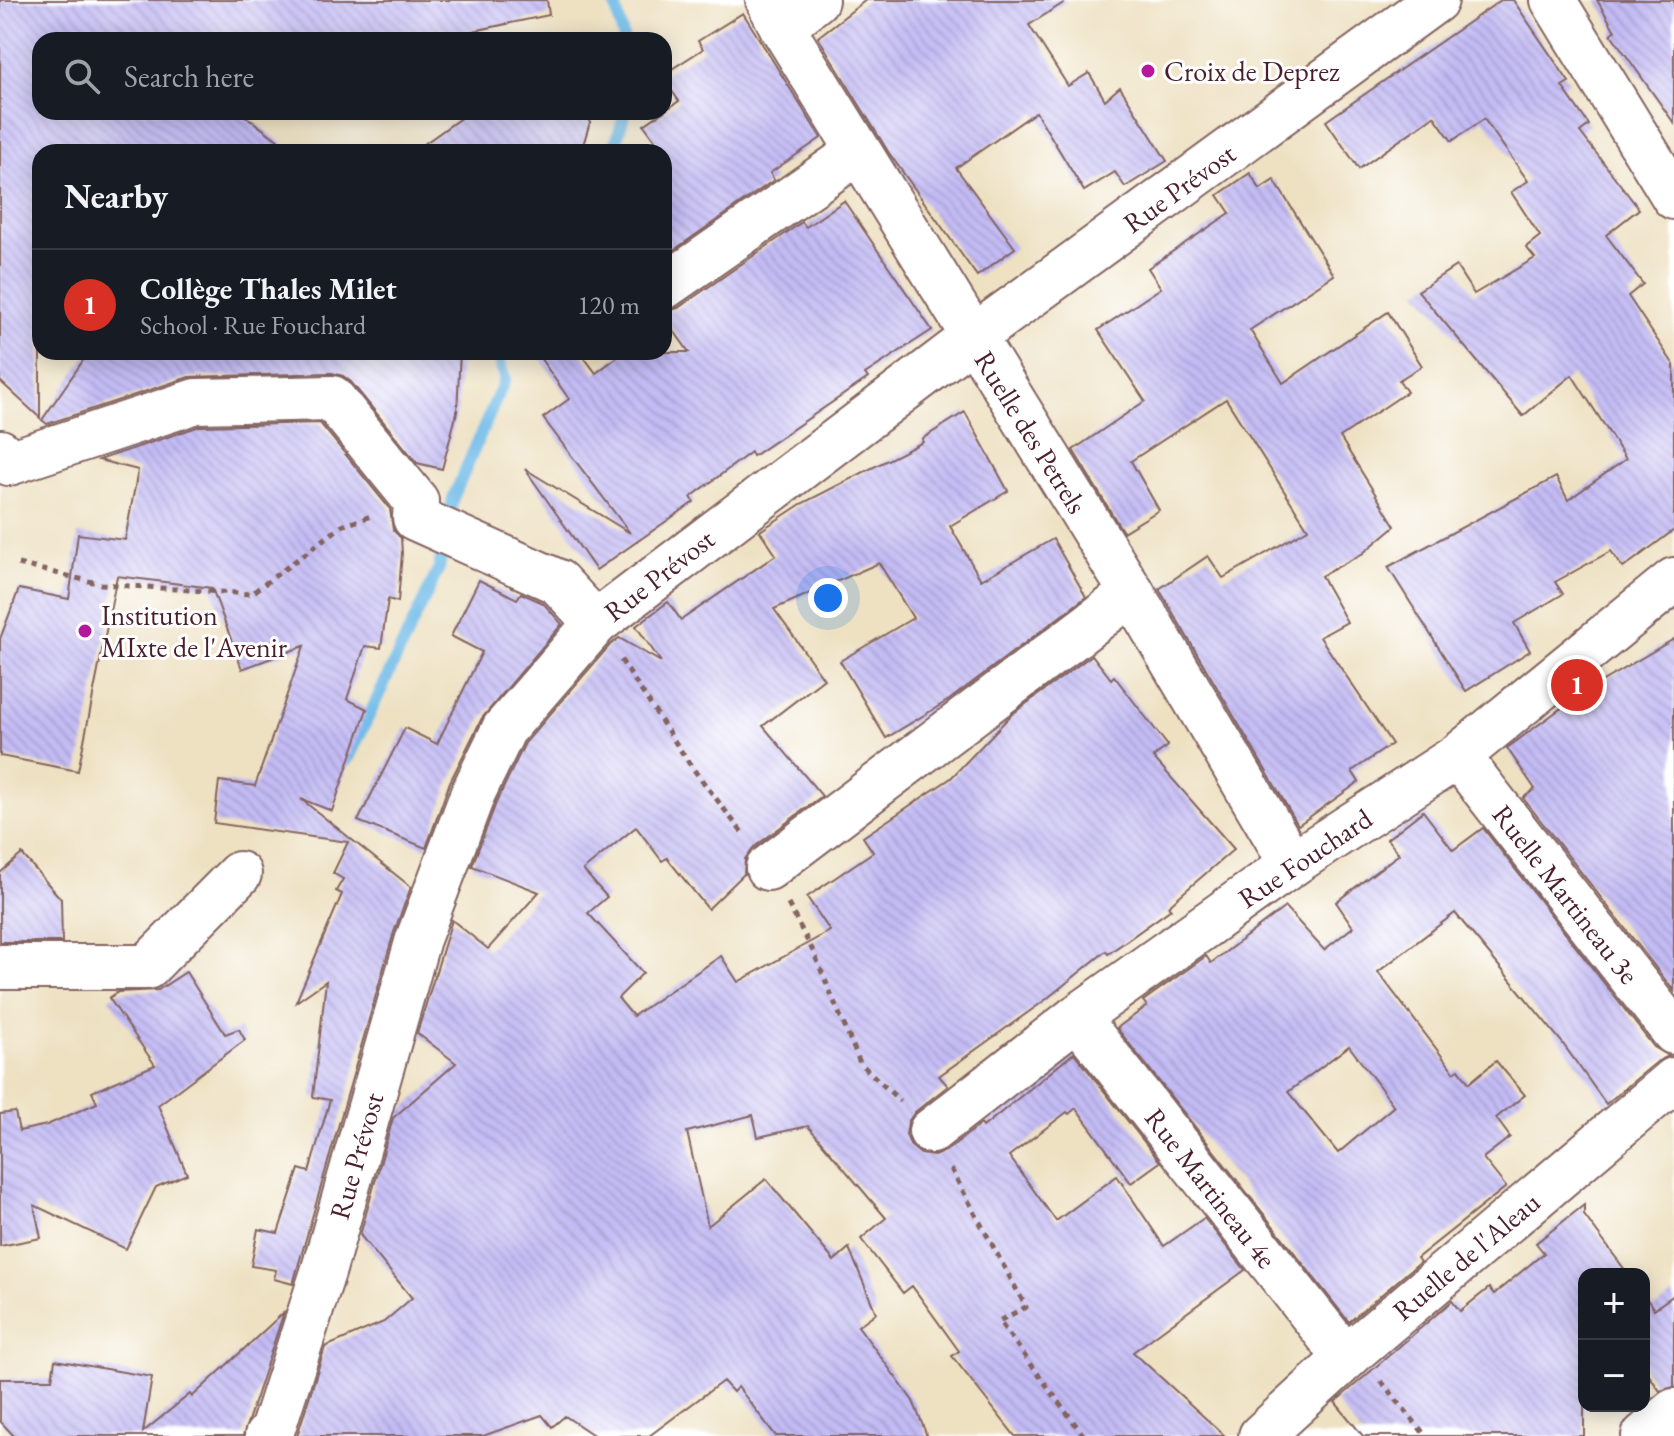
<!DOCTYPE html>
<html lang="en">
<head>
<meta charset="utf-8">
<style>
	:root { --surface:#171b24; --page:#20242c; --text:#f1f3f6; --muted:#9ea1a6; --line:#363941; --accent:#d93025 }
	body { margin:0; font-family:"EB Garamond",serif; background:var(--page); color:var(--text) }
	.controls { position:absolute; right:24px; bottom:24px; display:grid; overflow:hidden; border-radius:16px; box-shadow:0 4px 20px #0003 }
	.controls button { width:72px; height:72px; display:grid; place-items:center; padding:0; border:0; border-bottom:2px solid var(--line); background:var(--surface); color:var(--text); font:40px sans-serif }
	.you { position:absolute; left:828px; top:598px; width:28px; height:28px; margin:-20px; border:6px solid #fff; border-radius:50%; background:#1a73e8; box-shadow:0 0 0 12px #1a73e833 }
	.badge { display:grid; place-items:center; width:52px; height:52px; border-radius:50%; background:var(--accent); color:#fff; font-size:26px; font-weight:700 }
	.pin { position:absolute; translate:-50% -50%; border:4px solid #fff; box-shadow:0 2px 8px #0006 }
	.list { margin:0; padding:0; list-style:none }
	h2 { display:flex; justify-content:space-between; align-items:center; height:104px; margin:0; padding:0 32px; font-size:34px }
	h2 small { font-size:26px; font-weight:400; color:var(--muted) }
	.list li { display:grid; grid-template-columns:52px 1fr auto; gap:24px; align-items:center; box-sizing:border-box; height:112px; padding:0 32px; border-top:2px solid var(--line) }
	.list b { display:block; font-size:30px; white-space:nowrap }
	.list p { margin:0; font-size:26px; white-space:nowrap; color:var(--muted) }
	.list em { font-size:26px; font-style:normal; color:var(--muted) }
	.icon { flex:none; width:44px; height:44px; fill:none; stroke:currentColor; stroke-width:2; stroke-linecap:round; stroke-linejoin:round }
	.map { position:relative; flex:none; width:1674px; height:1436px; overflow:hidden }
	.search { position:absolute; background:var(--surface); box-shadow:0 4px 20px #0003; left:32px; top:32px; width:640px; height:88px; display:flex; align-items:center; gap:20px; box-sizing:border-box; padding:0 28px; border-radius:24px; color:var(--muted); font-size:30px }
	.panel { position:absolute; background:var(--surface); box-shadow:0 4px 20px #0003; left:32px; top:144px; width:640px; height:216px; border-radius:24px }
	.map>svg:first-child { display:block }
</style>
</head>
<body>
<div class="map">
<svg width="1674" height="1436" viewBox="0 0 1674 1436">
	<defs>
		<pattern id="building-back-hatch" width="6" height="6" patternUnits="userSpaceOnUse" patternTransform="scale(2)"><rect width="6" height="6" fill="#c3bbf4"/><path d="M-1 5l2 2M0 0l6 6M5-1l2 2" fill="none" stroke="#a9a0d1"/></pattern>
	</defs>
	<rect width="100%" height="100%" fill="#fff"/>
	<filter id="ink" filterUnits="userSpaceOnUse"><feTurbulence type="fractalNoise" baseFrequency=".0125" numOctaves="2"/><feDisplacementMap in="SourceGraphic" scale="16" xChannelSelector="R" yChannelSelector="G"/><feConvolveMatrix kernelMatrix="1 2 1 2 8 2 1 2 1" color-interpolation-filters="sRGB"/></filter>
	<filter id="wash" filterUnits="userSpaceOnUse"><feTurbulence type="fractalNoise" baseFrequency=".006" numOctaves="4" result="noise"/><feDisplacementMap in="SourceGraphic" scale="32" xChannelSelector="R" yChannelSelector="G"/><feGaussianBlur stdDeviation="1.8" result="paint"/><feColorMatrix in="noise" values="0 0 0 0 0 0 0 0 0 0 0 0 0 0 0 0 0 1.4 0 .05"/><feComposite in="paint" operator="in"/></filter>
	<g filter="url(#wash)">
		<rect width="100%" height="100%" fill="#eee1c2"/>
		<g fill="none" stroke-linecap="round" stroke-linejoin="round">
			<!-- stream -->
			<g stroke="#6dbae7" stroke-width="12">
				<polyline points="614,0 624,40"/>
				<polyline points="613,152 625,112"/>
				<polyline points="348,760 439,568 453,498 505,379 496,352"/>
			</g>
		</g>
		<g id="blocks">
			<!-- building -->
			<g fill="url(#building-back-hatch)" fill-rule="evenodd">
				<polygon points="0,0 547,0 549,15 431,40 40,40 40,112 240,112 294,152 40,152 40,418 0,381"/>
				<polygon points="866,0 1068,0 1029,25 1068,86 1089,73 1105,100 1120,87 1167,161 1125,187 1115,172 1084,191 1036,112 956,168 1015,248 977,276 889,153 818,37"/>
				<polygon points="1501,0 1513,0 1569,82 1562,86 1589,125 1580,132 1639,209 1606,235 1643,284 1628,296 1674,365 1674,530 1623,568 1611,551 1555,582 1563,594 1514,623 1530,651 1466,691 1388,567 1556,477 1568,500 1626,459 1572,375 1523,416 1418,291 1456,266 1474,294 1535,258 1526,247 1540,236 1511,192 1528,181 1484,119 1452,141 1434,116 1359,169 1326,121"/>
				<polygon points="1597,0 1674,0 1674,123 1611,34 1615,31"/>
				<polygon points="743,13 821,138 770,173 774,180 664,257 664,152 644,125 679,101 664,80 664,74 703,49 698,41"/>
				<polygon points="469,112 593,112 581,152 413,152"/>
				<polygon points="1250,173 1260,189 1274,180 1334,275 1250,330 1283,383 1388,312 1422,366 1399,380 1407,392 1340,437 1395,526 1362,554 1321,576 1347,622 1320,637 1392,744 1352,771 1359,782 1298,825 1159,589 1208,556 1223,578 1308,529 1226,399 1131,461 1159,510 1123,532 1073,450 1145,401 1098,330 1161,288 1148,268 1230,213 1218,195"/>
				<polygon points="844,201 932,330 865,374 868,378 753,456 751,452 691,497 694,502 596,570 525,469 630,533 543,418 569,399 536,352 580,352 596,373 624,352 689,352 664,317 664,312 678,308 802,222 806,227"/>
				<polygon points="89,352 460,352 457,412 442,469 417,463 351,382 343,376 332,373 189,377 47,424 42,420"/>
				<polygon points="965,412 1008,491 950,526 981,580 1053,539 1086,597 949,700 886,738 840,661 913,618 879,563 774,609 824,679 763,726 822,796 753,848 745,859 744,874 708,909 667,858 662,861 636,827 583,870 607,897 588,913 643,973 618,998 633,1016 721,956 738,982 830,931 807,897 873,852 863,837 951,778 1011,715 1092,655 1111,679 1114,676 1168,746 1153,757 1234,849 1168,906 1171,909 1108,954 1106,951 1044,1001 939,1076 948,1086 915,1112 908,1122 906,1135 911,1146 921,1154 934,1156 946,1151 981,1124 983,1127 1074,1053 1160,1162 1131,1183 1076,1108 1069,1114 1067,1112 1009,1156 1056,1221 1117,1176 1164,1246 1204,1218 1245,1270 1133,1352 1225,1436 1015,1436 952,1356 959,1351 912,1286 903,1293 861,1239 886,1218 808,1126 758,1137 753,1115 687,1132 708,1226 766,1179 834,1261 849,1248 876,1313 858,1326 913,1401 927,1436 776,1436 738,1387 733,1392 723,1381 649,1436 595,1436 565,1416 552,1427 542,1415 483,1436 297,1436 325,1347 384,1322 412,1298 360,1235 393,1118 456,1063 417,1033 452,920 488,949 539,892 472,866 496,803 525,743 610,645 619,638 661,662 636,626 668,602 681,620 776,555 760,531 801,504 923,442 922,439"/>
				<polygon points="320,423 390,509 393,530 401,538 402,553 398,602 388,599 381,648 365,646 347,699 367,709 332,811 301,799 411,887 394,932 293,1284 274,1279 276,1270 251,1266 258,1229 278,1233 299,1169 309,1172 330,1100 313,1097 326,981 296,1002 342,894 336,891 343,879 333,873 348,842 214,823 219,781 255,786 304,646 242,669 212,588 117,576 78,771 0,756 0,639 19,589 69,599 78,534 125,540 138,470 99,460 200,426"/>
				<polygon points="479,580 517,599 521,593 543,603 562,624 482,718 450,782 426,848 358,821 405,728 437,744 482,652 451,636"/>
				<polygon points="1674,639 1674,991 1523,798 1535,789 1507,748 1579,695"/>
				<path d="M1423,811L1453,850L1483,828L1654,1047L1669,1056L1658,1061L1606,1104L1561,1041L1455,913L1378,972L1454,1072L1459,1069L1469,1083L1496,1061L1525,1095L1496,1118L1510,1137L1483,1158L1506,1187L1417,1258L1420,1262L1349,1322L1117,1028L1147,1006L1143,1001L1206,956L1211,963L1285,907L1324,950L1353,927L1336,902L1399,854L1387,839ZM1349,1046L1394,1106L1338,1153L1288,1092Z"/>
				<polygon points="22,854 61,899 62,942 0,942 0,873"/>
				<polygon points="186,972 225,1034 239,1029 245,1040 158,1105 187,1174 156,1187 126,1249 34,1205 41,1238 0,1246 0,1114 15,1112 19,1131 47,1125 97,1103 92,1092 155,1065 109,998 118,992 158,990"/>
				<polygon points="1584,1205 1584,1215 1628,1274 1584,1274 1584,1436 1363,1436 1335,1402 1452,1301 1460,1311 1489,1288 1494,1294 1544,1253 1536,1243"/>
				<polygon points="1644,1295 1654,1309 1674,1295 1674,1387 1660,1391 1644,1368"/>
				<polygon points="284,1312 243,1436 14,1436 0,1421 0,1379 52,1379 55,1360 152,1377 143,1432 190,1394 192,1397"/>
			</g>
		</g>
	</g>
	<g filter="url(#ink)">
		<use href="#blocks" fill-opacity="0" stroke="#836360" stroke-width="2"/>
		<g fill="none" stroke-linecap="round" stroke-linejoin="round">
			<!-- minor casing -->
			<g stroke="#836360" stroke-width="48">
				<g id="minor">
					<polyline points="768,0 782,27 1132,593 1292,864"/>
					<polyline points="1553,0 1674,197"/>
					<polyline points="782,27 816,0"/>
					<polyline points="664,287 858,152"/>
					<polyline points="0,452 9,463 196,401 332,398 416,501 415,518 558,582 596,623"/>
					<polyline points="1458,756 1674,1032"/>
					<polyline points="768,868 1132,593"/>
					<polyline points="0,967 147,967 239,874"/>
					<polyline points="1077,1017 1346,1358"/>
					<polyline points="931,1131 1077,1017 1292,864 1458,756 1674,580"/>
					<polyline points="267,1436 272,1431 324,1269 418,939 473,793 504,729 596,623 972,338 1436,0"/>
					<polyline points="1261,1436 1356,1349 1674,1080"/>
					<polyline points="1644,1436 1674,1411"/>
				</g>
			</g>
			<!-- path -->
			<g stroke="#836360" stroke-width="5" stroke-dasharray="6 6" stroke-linecap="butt">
				<polyline points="18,564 101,584 251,594 342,526 374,515"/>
				<polyline points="621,660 691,766 744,835"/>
				<polyline points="788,904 813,951 860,1063 900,1101"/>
				<polyline points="951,1169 1026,1307 999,1321 1084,1436"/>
				<polyline points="1381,1381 1426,1436"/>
			</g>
			<!-- minor -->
			<use href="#minor" stroke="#fff" stroke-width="44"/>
		</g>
	</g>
	<!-- markers -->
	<g fill="#b5179e" stroke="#fff" stroke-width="3">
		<circle cx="1148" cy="71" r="8"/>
		<circle cx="85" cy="631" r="8"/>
	</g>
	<g text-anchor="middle" stroke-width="6" stroke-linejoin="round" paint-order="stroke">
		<!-- poi labels -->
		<g font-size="28" fill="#4a1f2b" stroke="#fff" text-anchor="start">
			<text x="1164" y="81">Croix de Deprez</text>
			<text x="101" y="625">Institution<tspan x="101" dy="32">MIxte de l'Avenir</tspan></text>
		</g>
		<!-- street labels -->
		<g font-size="28" fill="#4a1f2b" stroke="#fff">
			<text transform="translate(1179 188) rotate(-36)" y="10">Rue Prévost</text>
			<text transform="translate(1031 432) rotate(58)" y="10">Ruelle des Petrels</text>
			<text transform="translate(659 575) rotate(-38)" y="10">Rue Prévost</text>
			<text transform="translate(1305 858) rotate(-34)" y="10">Rue Fouchard</text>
			<text transform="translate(1566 894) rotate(52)" y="10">Ruelle Martineau 3e</text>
			<text transform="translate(356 1156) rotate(-74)" y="10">Rue Prévost</text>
			<text transform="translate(1211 1188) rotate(52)" y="10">Rue Martineau 4e</text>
			<text transform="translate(1466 1256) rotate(-40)" y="10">Ruelle de l'Aleau</text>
		</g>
	</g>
</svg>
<div class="controls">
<button>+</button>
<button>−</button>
</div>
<div class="you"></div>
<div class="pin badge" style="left:1577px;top:685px">1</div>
<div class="search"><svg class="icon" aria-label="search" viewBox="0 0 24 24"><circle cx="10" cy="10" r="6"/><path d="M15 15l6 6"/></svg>Search here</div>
<section class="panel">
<h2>Nearby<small></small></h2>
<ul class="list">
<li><span class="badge">1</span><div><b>Collège Thales Milet</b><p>School · Rue Fouchard</p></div><em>120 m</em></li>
</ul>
</section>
</div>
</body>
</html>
